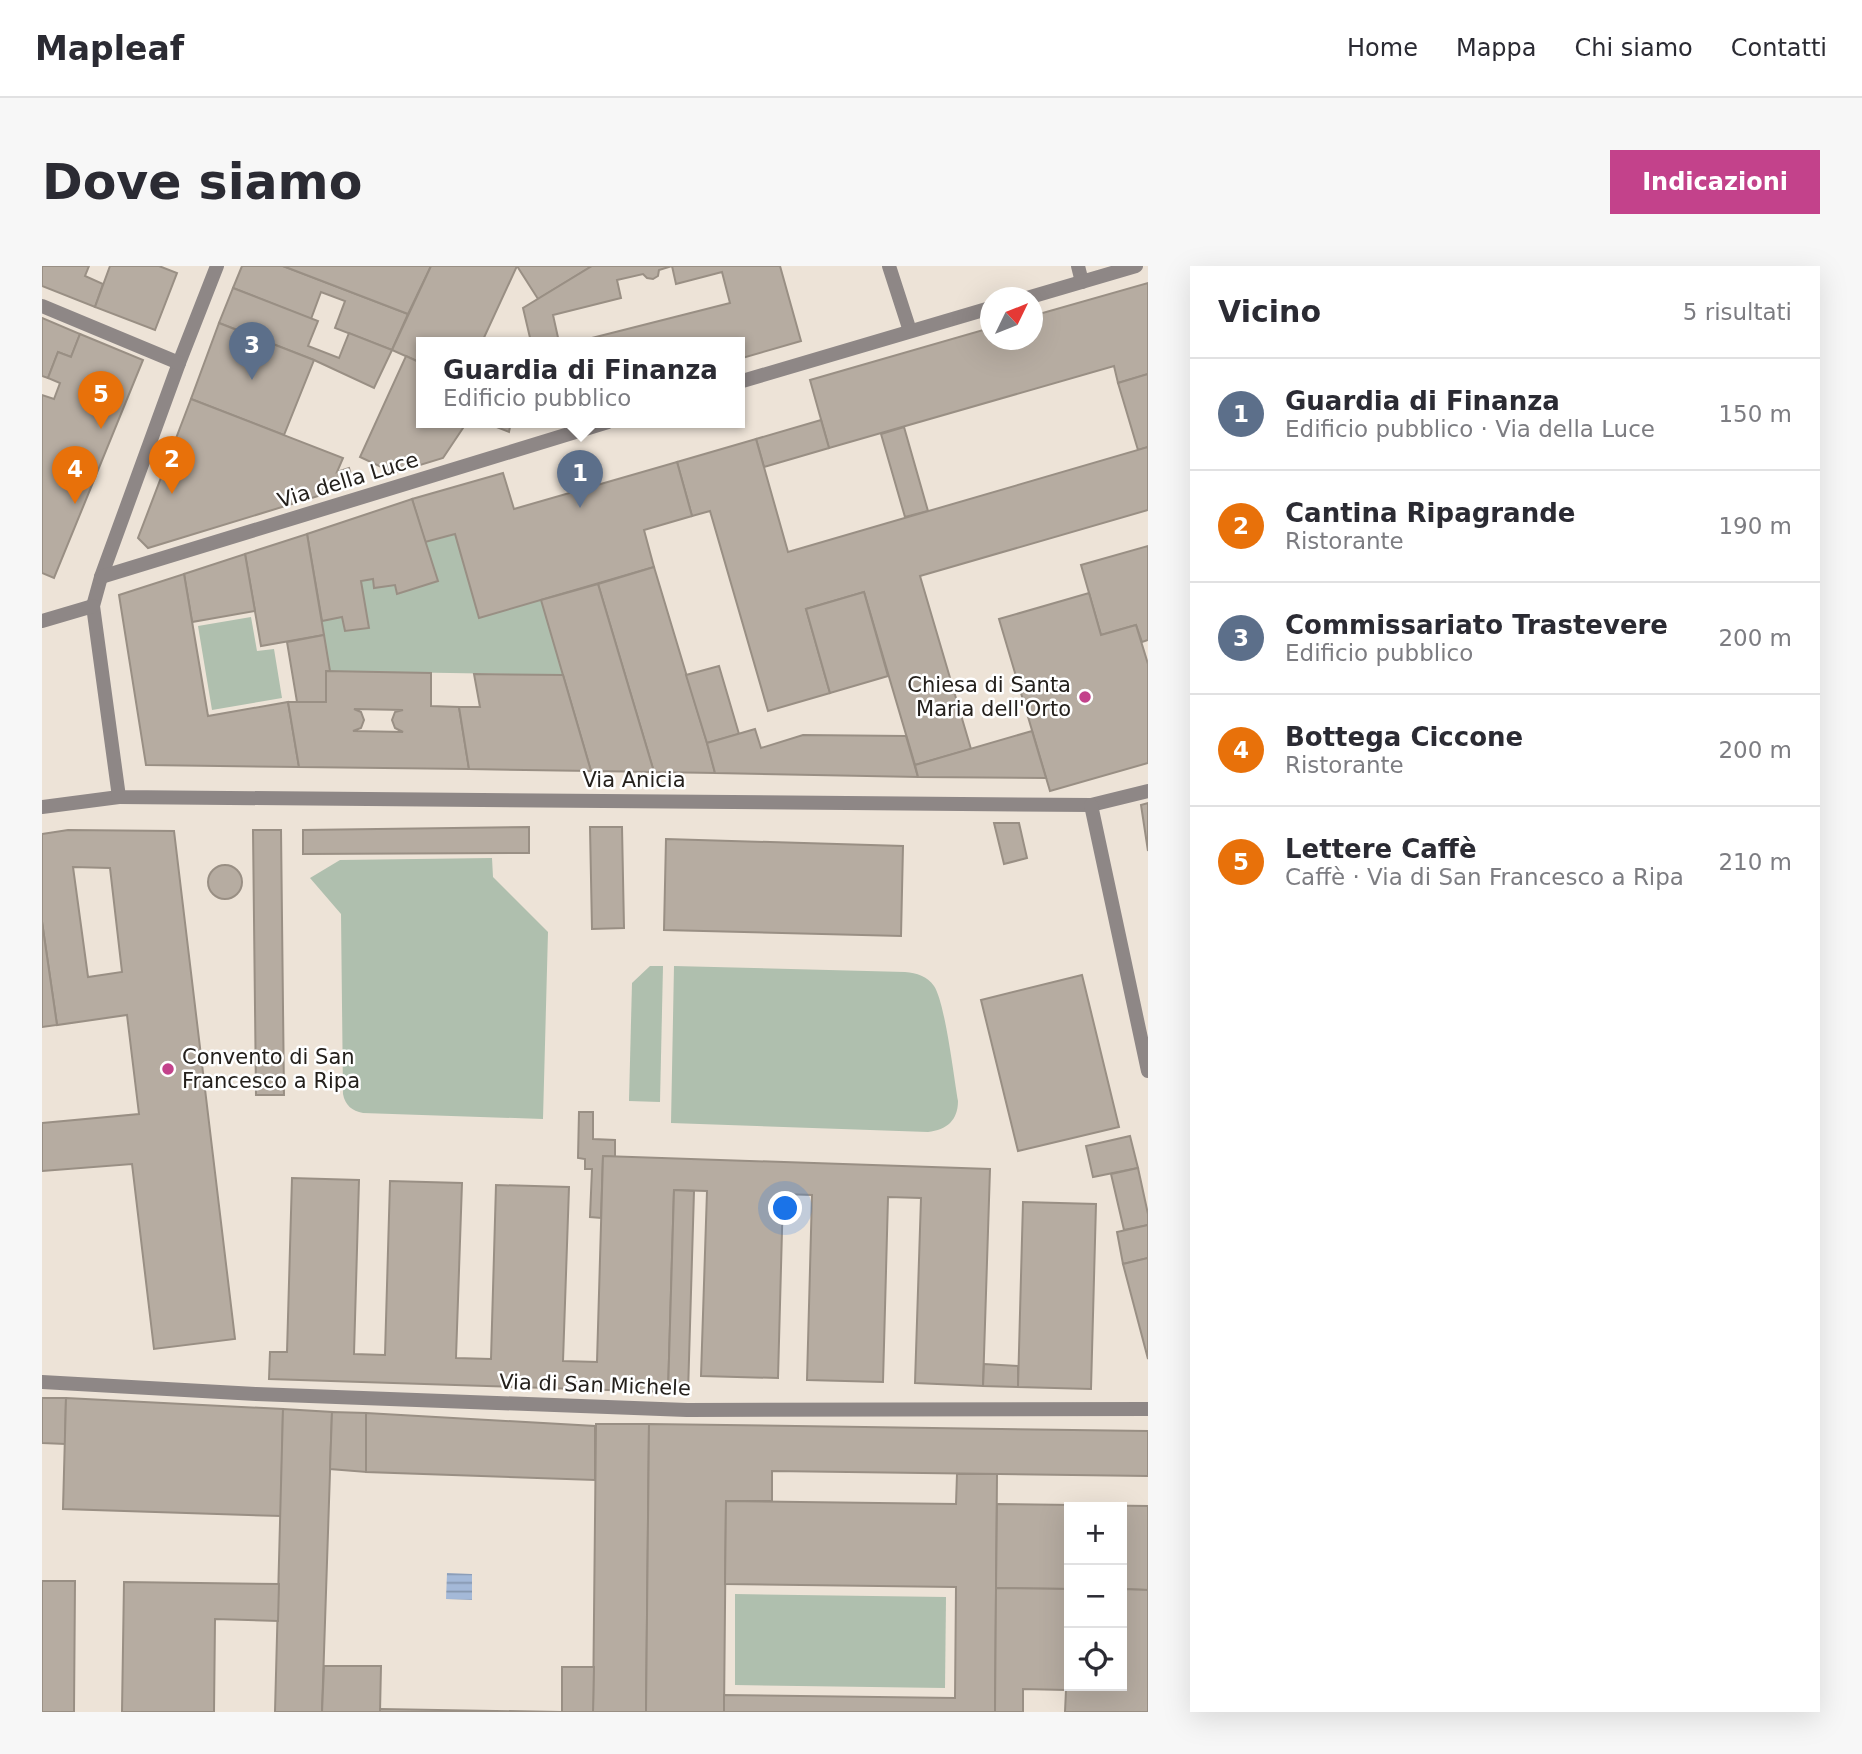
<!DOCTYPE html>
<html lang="it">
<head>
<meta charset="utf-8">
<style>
	:root { --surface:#fff; --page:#f7f7f7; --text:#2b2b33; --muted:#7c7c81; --line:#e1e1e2; --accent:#c3428b }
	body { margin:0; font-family:"DejaVu Sans",sans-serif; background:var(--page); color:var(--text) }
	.controls { position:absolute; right:21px; bottom:21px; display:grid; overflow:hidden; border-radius:0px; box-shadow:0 7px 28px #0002 }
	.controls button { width:63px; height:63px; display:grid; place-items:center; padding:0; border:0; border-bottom:2px solid var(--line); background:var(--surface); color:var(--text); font:35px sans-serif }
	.compass { position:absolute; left:938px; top:21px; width:63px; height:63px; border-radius:50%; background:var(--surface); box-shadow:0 7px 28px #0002; rotate:47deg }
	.you { position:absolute; left:744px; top:943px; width:24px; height:24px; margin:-18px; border:5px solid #fff; border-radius:50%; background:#1a73e8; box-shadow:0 0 0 10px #1a73e833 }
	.badge { display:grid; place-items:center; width:46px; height:46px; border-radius:50%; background:var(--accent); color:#fff; font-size:23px; font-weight:700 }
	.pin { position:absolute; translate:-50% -58px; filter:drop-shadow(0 2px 4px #0008) }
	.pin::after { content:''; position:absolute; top:37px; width:24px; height:21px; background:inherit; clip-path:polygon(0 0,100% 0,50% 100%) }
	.popup { position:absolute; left:374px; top:71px; width:329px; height:91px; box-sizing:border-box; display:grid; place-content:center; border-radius:0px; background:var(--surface); filter:drop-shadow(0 2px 5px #0005); font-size:23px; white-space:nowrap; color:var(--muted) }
	.popup b { font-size:26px; color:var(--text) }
	.popup::after { content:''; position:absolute; left:50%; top:100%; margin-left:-14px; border:14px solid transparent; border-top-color:var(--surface) }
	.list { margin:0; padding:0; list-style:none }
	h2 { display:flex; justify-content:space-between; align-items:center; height:91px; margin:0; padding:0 28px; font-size:30px }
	h2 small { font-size:23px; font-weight:400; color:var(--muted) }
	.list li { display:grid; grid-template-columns:46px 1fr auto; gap:21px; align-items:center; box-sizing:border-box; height:112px; padding:0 28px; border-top:2px solid var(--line) }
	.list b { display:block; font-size:26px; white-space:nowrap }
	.list p { margin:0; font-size:23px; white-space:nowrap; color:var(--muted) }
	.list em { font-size:23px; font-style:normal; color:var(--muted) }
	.icon { flex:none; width:38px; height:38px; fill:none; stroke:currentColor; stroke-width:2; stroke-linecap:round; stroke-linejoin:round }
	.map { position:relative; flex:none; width:1106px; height:1446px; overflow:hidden; border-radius:0px }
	header { display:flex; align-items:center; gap:42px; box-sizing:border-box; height:98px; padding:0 35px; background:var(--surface); border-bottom:2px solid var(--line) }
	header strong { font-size:33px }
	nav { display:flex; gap:38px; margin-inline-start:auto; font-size:24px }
	.intro { display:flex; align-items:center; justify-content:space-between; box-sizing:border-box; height:168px; padding:0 42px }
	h1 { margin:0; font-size:49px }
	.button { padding:18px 32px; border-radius:0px; background:var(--accent); color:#fff; font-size:24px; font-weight:700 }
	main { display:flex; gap:42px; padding:0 42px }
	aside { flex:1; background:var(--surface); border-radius:0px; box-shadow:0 7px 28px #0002 }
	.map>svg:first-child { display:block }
</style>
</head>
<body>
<header>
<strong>Mapleaf</strong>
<nav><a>Home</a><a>Mappa</a><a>Chi siamo</a><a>Contatti</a></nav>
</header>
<div class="intro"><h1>Dove siamo</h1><a class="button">Indicazioni</a></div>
<main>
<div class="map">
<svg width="1106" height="1446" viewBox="0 0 1106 1446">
	<defs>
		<pattern id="water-rules" width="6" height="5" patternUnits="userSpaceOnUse" patternTransform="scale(1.75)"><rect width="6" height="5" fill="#a4b9d8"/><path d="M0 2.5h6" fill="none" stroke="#8596ae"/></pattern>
	</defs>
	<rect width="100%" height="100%" fill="#ede3d7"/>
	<!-- garden -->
	<g fill="#afbfae">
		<polygon points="413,268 437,352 499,334 521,409 288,405 280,355 300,351 303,365 327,362 319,315 331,313 333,322 353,319 356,328 396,315 383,276"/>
		<polygon points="209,351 215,385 232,383 240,432 170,444 156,360"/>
		<path d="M450,592L451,611L506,666L501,853L321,847C310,845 303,839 301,828L299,648L268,612L298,594Z"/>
		<polygon points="608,700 621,700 618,836 587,835 590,717"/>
		<path d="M632,700L863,706C875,707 885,710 892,720C903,736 912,812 916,835C916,854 905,864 886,866L629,857Z"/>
		<polygon points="693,1328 904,1331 903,1422 693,1419"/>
	</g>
	<!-- water -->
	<polygon fill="url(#water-rules)" points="405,1307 430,1308 430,1334 404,1333"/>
	<!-- building -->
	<g fill="#b6aca1" stroke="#998f84" stroke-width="2" fill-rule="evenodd">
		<polygon points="0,0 47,0 43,10 61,18 53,41 0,20"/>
		<polygon points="68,0 117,0 135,7 113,64 53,41"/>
		<polygon points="200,0 241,0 366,48 350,84 293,62 303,35 279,26 269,53 191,22"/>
		<polygon points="241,0 389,0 366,48"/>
		<polygon points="389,0 475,0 440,76 379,76 379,97 350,84"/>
		<polygon points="475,0 550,0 496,33"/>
		<polygon points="550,0 738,0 759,75 697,93 697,76 534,76 688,37 680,6 634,18 630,0 617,4 616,10 611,13 605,12 601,8 575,14 579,32 511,49 517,76 489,76 481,42"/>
		<polygon points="1106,17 1106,108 1076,117 1072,100 787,182 768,114 948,62 948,74 990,74 990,50"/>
		<polygon points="191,22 276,55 266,80 297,92 307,67 350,84 332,122 272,94 177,57"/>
		<polygon points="0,52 38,68 29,91 16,86 6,112 0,110"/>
		<polygon points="177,57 272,94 242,169 149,133"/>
		<polygon points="38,68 101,94 12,312 0,307 0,129 12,133 18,117 6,112 16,86 29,91"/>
		<polygon points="364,90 379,97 379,156 425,156 401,192 352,207 318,191"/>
		<polygon points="1106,108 1106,181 1096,184 1076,117"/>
		<polygon points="149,133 301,192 295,206 307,202 312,219 106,282 96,272"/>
		<polygon points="779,154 787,182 722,201 714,173"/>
		<polygon points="442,156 469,156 467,166"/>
		<polygon points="862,161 886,245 863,251 839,168"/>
		<polygon points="714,173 746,286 1106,181 1106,244 878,310 929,483 873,499 822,326 764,343 788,427 726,445 668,245 650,250 635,196"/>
		<polygon points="635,196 650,250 602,264 612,301 437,352 413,268 383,276 370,233 461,207 472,243"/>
		<polygon points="370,233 396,315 355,328 353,319 332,322 331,313 319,315 327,362 303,365 300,351 280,355 265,268"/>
		<polygon points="265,268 282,369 219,380 203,288"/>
		<polygon points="1106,280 1106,374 1100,376 1094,359 1059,369 1039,299"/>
		<polygon points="203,288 213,345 150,356 142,308"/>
		<polygon points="612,301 665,477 673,507 612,506 556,318"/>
		<polygon points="142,308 166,450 246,436 257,501 104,499 77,329"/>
		<polygon points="556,318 612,506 549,505 499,334"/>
		<polygon points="822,326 846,410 788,427 764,343"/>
		<polygon points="1047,327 1059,369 1094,359 1106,398 1106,497 1008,525 957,353"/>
		<polygon points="282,369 288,405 284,405 284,436 255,436 245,376"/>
		<polygon points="677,400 697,468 665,477 644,409"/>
		<path d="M284,405L389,407V440L417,441L427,503L257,501L246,436H284ZM312,443L361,444L353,446L350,454L353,462L361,466L311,465L319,462L322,454L319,446Z"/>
		<polygon points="432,408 521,409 549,505 427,503 417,441 438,441"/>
		<polygon points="713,463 719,482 761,469 864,470 876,511 673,507 665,477"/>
		<polygon points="990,465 1004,512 876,511 873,499"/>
		<polygon points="1106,537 1106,585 1099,539"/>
		<polygon points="952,557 977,557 985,592 962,598"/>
		<polygon points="487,561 487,587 261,588 261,564"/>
		<polygon points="548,561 580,561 582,662 550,663"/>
		<path d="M26,564L132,565L193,1073L112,1083L90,898L0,905V857L97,848L85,749L15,759L0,656V568ZM31,601L68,602L80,706L46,711Z"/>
		<polygon points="211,564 239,564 242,829 214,829"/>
		<polygon points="624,573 861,580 859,670 622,664"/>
		<circle cx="183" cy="616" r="17"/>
		<polygon points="0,656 15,759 0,761"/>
		<polygon points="1040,709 1077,861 976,885 939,734"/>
		<polygon points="537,846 551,846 551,873 573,874 573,891 561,890 559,952 548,951 550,903 543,903 543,893 536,892"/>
		<polygon points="1088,870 1096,902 1051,911 1044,880"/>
		<polygon points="561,890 948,903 941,1120 873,1117 879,932 846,931 841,1116 765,1114 770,929 741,928 736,1112 659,1110 665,925 632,924 626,1126 227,1113 228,1086 245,1086 250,912 317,914 312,1088 343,1089 348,915 420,917 414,1092 449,1093 454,919 527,921 521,1095 555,1096"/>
		<polygon points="1096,902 1106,948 1106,959 1082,964 1069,908"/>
		<polygon points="632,924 652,925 646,1127 626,1126"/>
		<polygon points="981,936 1054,938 1049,1123 976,1121"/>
		<polygon points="1106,959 1106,992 1081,998 1075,966"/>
		<polygon points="1106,992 1106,1093 1081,998"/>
		<polygon points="942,1098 976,1100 976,1121 941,1120"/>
		<polygon points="0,1132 24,1132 23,1178 0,1177"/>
		<polygon points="24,1132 241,1143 239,1250 21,1243"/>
		<polygon points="241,1143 290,1146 280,1446 233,1446"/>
		<polygon points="290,1146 324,1147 324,1206 288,1203"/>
		<polygon points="324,1147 553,1160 553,1214 324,1206"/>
		<polygon points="554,1158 607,1158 604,1446 551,1446"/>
		<polygon points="607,1158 1106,1165 1106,1210 730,1205 730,1235 684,1235 682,1446 604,1446"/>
		<polygon points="915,1208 955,1208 953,1446 682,1446 682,1429 913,1432 914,1321 683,1318 684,1235 914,1238"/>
		<polygon points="955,1238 1106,1240 1106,1324 1080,1323 1080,1241 1027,1241 1027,1323 954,1322"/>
		<polygon points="0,1315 33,1315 32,1446 0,1446"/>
		<polygon points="82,1316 237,1318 236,1355 173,1353 172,1446 80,1446"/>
		<polygon points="954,1322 1027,1323 1027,1420 1080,1420 1080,1323 1106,1324 1106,1446 1023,1446 1024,1424 981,1423 981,1446 953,1446"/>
		<polygon points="282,1400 339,1400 338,1446 280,1446"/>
		<polygon points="520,1401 552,1401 551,1446 520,1446"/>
		<polygon points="338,1443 520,1446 546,1446 338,1446"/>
	</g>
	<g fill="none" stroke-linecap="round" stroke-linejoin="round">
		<!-- service -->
		<polyline stroke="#8e8786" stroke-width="14" points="0,541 77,531"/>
		<!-- pedestrian -->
		<g stroke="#8e8786" stroke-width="14">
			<polyline points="847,0 868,65"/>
			<polyline points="1036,0 1040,16"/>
		</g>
		<!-- minor -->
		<g stroke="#8e8786" stroke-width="14">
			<polyline points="175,0 137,97 59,311 51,340 77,531 1049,539 1106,525"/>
			<polyline points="985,32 1094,0"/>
			<polyline points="0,40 137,97"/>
			<polyline points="697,116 948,42"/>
			<polyline points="59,311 566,156"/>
			<polyline points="0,355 51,340"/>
			<polyline points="1049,539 1106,805"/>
			<polyline points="0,1116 214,1128 645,1144 1106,1143"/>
		</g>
	</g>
	<!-- markers -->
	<g fill="#c3428b" stroke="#fff" stroke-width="2.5">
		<circle cx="1043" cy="431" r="7"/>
		<circle cx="126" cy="803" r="7"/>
	</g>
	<g text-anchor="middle" stroke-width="5" stroke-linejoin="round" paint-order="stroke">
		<!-- street labels -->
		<g font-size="21" fill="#24201c" stroke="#fff">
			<text transform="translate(306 214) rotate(-17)" y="7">Via della Luce</text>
			<text x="592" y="521">Via Anicia</text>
			<text transform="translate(553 1119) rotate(2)" y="7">Via di San Michele</text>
		</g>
		<!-- poi labels -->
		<g font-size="21" fill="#24201c" stroke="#fff" text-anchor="end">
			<text x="1029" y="426">Chiesa di Santa<tspan x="1029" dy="24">Maria dell'Orto</tspan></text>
			<text x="140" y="798" text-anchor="start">Convento di San<tspan x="140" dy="24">Francesco a Ripa</tspan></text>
		</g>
	</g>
</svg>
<div class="controls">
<button>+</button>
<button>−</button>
<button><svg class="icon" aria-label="locate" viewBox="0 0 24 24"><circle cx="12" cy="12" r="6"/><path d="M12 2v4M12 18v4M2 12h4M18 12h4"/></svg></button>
</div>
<svg class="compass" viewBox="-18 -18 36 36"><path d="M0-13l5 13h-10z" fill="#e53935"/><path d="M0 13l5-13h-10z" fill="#7c7c81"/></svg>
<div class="you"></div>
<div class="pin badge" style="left:538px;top:242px;background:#5c6f8a">1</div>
<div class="popup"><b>Guardia di Finanza</b>Edificio pubblico</div>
<div class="pin badge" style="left:130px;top:228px;background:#e8710a">2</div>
<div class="pin badge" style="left:210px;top:114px;background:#5c6f8a">3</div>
<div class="pin badge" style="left:33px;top:238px;background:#e8710a">4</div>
<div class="pin badge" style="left:59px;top:163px;background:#e8710a">5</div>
</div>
<aside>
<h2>Vicino<small>5 risultati</small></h2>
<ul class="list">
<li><span class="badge" style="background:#5c6f8a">1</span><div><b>Guardia di Finanza</b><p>Edificio pubblico · Via della Luce</p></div><em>150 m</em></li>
<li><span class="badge" style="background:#e8710a">2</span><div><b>Cantina Ripagrande</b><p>Ristorante</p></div><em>190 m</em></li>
<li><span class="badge" style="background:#5c6f8a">3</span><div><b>Commissariato Trastevere</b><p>Edificio pubblico</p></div><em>200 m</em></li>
<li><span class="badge" style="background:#e8710a">4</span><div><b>Bottega Ciccone</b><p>Ristorante</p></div><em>200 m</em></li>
<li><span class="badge" style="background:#e8710a">5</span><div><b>Lettere Caffè</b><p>Caffè · Via di San Francesco a Ripa</p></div><em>210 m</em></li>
</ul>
</aside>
</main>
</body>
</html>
